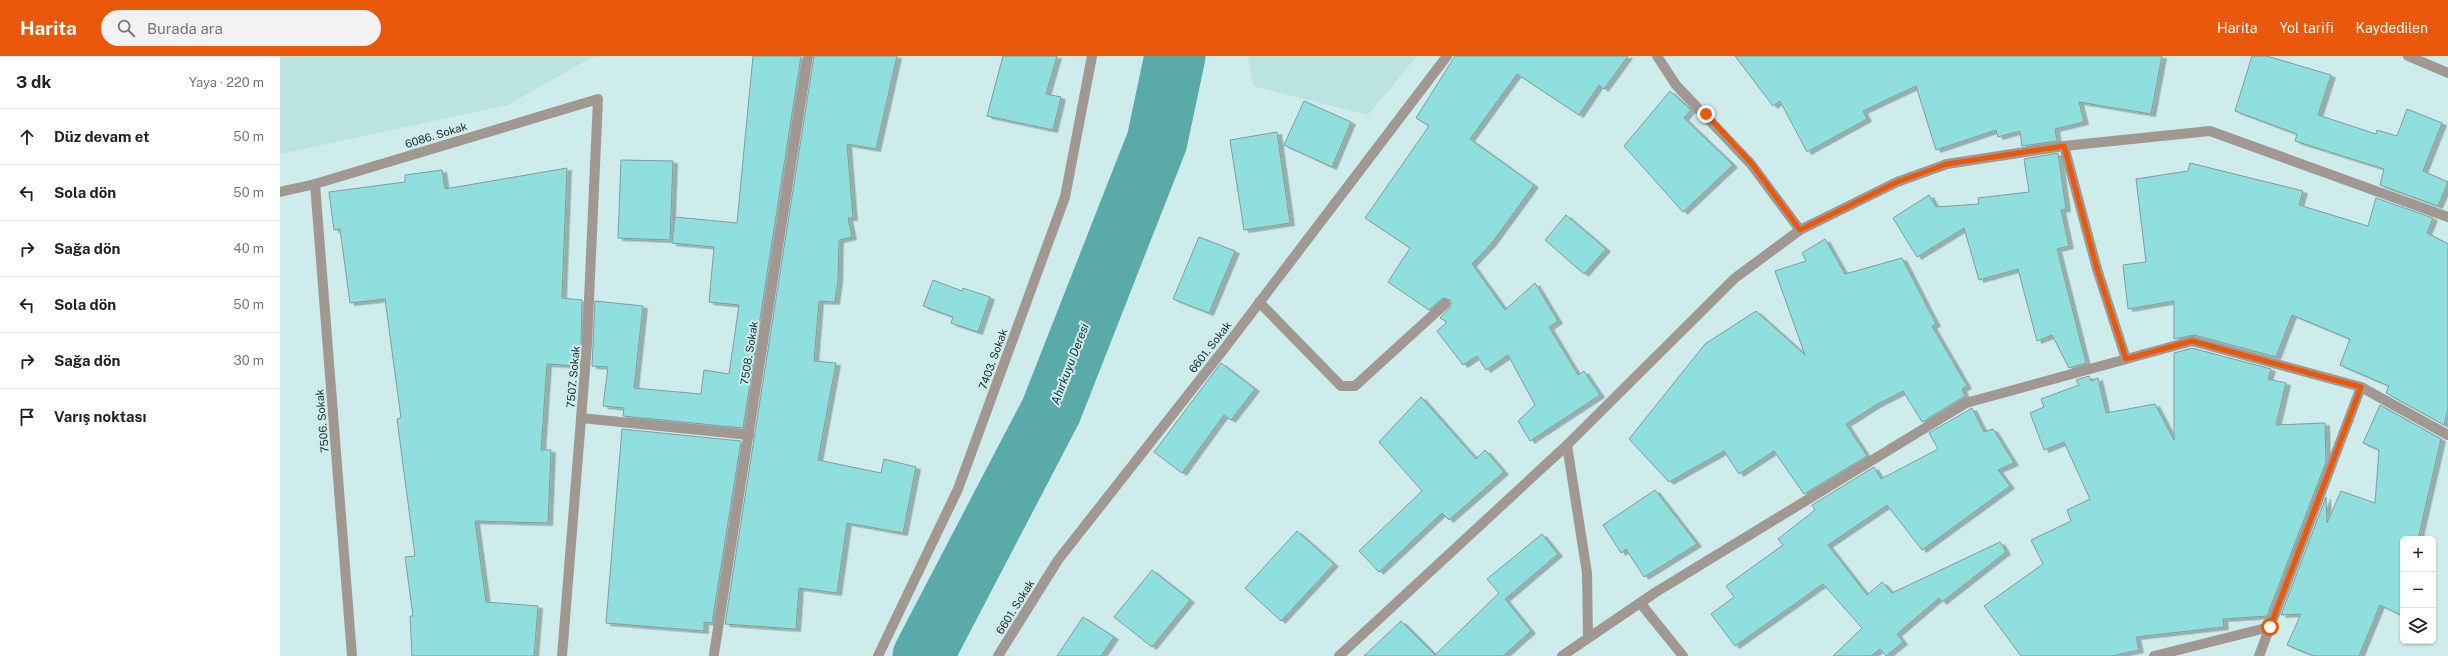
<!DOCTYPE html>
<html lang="tr">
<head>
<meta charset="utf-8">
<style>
	:root { --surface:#fff; --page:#f2f2f2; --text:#222; --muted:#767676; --line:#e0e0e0; --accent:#ea580c }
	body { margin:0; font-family:"Public Sans",sans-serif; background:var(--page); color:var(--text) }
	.controls { position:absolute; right:12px; bottom:12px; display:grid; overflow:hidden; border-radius:6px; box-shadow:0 1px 3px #0004 }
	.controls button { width:36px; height:36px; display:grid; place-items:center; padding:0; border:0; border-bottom:1px solid var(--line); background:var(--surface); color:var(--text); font:20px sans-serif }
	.stop { position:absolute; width:12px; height:12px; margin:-9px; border:3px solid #ea580c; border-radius:50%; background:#fff }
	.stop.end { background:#ea580c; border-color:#fff; box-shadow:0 1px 4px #0008 }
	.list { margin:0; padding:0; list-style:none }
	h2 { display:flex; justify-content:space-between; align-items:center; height:52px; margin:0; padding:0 16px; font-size:17px }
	h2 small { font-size:13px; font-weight:400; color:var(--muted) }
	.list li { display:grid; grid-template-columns:26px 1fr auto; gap:12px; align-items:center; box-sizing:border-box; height:56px; padding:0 16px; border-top:1px solid var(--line) }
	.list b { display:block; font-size:15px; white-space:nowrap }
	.list em { font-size:13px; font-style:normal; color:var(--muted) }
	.icon { flex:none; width:22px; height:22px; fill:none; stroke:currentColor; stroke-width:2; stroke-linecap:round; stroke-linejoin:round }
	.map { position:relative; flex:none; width:2168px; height:600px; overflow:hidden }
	header { display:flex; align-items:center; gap:24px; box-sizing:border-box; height:56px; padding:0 20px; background:var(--accent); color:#fff }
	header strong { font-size:19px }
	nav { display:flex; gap:22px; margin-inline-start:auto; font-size:14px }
	.search { width:280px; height:36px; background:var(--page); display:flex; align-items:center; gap:10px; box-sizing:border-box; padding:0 14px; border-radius:22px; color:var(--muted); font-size:15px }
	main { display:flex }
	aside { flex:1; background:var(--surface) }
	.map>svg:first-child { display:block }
</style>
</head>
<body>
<header>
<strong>Harita</strong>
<div class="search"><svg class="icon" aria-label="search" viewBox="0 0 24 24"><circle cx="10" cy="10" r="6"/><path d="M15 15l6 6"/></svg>Burada ara</div>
<nav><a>Harita</a><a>Yol tarifi</a><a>Kaydedilen</a></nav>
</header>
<main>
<aside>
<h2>3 dk<small>Yaya · 220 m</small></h2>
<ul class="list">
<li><svg class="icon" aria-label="ahead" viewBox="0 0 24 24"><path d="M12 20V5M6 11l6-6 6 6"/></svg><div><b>Düz devam et</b></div><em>50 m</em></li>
<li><svg class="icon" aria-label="left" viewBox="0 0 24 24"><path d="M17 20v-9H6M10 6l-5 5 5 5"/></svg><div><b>Sola dön</b></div><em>50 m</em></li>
<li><svg class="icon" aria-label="right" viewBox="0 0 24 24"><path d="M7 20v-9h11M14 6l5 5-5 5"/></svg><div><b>Sağa dön</b></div><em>40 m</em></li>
<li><svg class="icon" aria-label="left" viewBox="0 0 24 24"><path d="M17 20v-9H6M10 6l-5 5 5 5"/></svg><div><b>Sola dön</b></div><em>50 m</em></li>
<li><svg class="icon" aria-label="right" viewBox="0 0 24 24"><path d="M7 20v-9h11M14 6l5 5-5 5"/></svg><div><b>Sağa dön</b></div><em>30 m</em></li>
<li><svg class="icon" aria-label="arrive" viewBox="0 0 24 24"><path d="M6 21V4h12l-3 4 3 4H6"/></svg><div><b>Varış noktası</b></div></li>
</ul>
</aside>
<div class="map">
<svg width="2168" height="600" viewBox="0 0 2168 600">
	<defs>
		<filter id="shadow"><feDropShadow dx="4.5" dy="2.5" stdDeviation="0" flood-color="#0004"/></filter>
	</defs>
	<rect width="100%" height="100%" fill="#ceeceb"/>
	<!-- built -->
	<g fill="#bbe3e2">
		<polygon points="0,0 314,0 228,49 0,98"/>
		<polygon points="968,0 1137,0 1088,59 973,30"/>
	</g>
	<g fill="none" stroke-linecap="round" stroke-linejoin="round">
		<!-- river -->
		<polyline stroke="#5aaaa9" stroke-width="61" points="643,600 771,355 877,85 895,0"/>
	</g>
	<!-- building -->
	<g fill="#8fdfde" stroke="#809d9c" filter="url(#shadow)">
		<polygon points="473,0 521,0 463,372 343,360 344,352 323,350 328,311 312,310 315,245 363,250 354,332 421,338 424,314 449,318 459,249 429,246 434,191 392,187 395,161 457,167"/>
		<polygon points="534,0 617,0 596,93 567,88 573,162 568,162 572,181 559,184 558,224 555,246 539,245 534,305 556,307 538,404 601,417 604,403 636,411 623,477 567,467 557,537 519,532 516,573 445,568"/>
		<polygon points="723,0 777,0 766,38 781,41 773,74 707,60"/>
		<polygon points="1175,0 1348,0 1324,33 1319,29 1299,59 1237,18 1190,83 1254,129 1211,188 1192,208 1225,254 1255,227 1278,265 1269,271 1298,319 1304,315 1320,339 1250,385 1238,365 1255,349 1228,299 1206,314 1197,300 1183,309 1157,275 1167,266 1160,262 1171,250 1170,244 1163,242 1149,254 1108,226 1130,192 1085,162 1149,70 1136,62"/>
		<polygon points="1455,0 1882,0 1871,58 1799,46 1804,66 1775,73 1777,85 1742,90 1740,75 1718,81 1716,74 1656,94 1636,30 1583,55 1587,63 1527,96 1500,45 1493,50"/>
		<polygon points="1972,0 1987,0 2051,19 2038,59 2096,78 2097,74 2117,80 2127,53 2162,67 2143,115 2168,126 2158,150 2100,129 2104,113 2015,85 2017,78 1955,55"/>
		<polygon points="1390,35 1411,54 1404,62 1453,109 1403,156 1344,90"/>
		<polygon points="1024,45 1071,66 1052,111 1004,89"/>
		<polygon points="997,76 1010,167 964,174 950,84"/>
		<polygon points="1778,97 1786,153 1781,154 1789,190 1777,193 1806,307 1789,312 1772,279 1757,285 1738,213 1699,224 1684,172 1637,201 1613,162 1649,139 1656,151 1699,148 1698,142 1749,136 1744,103"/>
		<polygon points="341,104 393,105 390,184 338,182"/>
		<polygon points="1910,107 2023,135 2019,149 2088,170 2096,142 2153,162 2147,177 2168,188 2168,352 2164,369 2106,337 2109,330 2060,309 2070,283 2012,259 1996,301 1914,279 1894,283 1894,245 1848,253 1843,209 1866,206 1856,123 1908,115"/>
		<polygon points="287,112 282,239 282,242 302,244 301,288 299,310 267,308 261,394 271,394 268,467 195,465 206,546 258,550 254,600 132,600 130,560 133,560 125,501 135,500 117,363 121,362 105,243 70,247 60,173 54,174 49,136 125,126 125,119 162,114 165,133"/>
		<polygon points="1286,159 1326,193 1304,218 1265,184"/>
		<polygon points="919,181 955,195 929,257 893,243"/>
		<polygon points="1545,183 1565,218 1622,202 1656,268 1652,270 1687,330 1682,333 1685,340 1642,366 1623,335 1596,349 1566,368 1587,400 1524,438 1494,395 1459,418 1444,395 1389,426 1349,383 1425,288 1476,255 1525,299 1495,215 1526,205 1522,197"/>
		<polygon points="653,224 682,235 683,232 710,241 698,276 671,267 673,261 643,250"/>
		<polygon points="1912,292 1991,313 1988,323 2006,327 1996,369 2045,367 2046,406 1987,560 1943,563 1944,571 1856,581 1859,594 1832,600 1741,600 1704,550 1763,508 1751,484 1791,465 1787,454 1810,443 1784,386 1764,394 1750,357 1764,351 1761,343 1799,329 1796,324 1809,320 1811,325 1818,322 1826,357 1875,348 1894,384 1894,297"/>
		<polygon points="941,307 975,333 951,364 944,359 902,417 874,396"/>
		<polygon points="1141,341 1196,403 1205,394 1224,416 1169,464 1162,457 1099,516 1079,495 1142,435 1099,386"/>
		<polygon points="2100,349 2161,383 2138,483 2123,483 2123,560 2100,549 2079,600 2034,600 2007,589 2021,558 2001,559 2046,441 2047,467 2061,435 2095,447 2099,394 2083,387"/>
		<polygon points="1692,352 1704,376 1713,373 1734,407 1718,414 1730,430 1642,494 1607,449 1548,489 1587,539 1602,526 1612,537 1720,486 1726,496 1662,546 1659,542 1617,578 1623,586 1606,600 1600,593 1591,600 1553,600 1582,572 1543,528 1455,590 1431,558 1454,541 1446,530 1503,489 1498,483 1535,454 1532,449 1594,411 1601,423 1658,393 1649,377"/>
		<polygon points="342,373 461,385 432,567 424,566 424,575 326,567"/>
		<polygon points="1375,434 1417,488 1364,521 1346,493 1341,497 1323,469"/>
		<polygon points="1017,475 1054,508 1001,565 965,532"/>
		<polygon points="1262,478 1278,498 1225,543 1251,575 1223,600 1084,600 1121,565 1155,599 1219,537 1207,523"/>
		<polygon points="872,514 910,544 872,591 834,561"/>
		<polygon points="803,561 834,581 821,600 777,600"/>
	</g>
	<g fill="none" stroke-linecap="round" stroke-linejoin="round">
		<!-- service -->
		<g stroke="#a19892" stroke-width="10">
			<polyline points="979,246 1061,330 1075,330 1165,248"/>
			<polyline points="301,362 469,379"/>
		</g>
		<!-- minor -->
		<g stroke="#a19892" stroke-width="10">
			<polyline points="1377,0 1396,29 1471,108 1520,174"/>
			<polyline points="2128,0 2168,17"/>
			<polyline points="1784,90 1817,213 1846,303"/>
			<polyline points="35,128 72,600"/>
			<polyline points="0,136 35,128 318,43 307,288 282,600"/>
			<polyline points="1287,389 1307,517 1308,582"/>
			<polyline points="1361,548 1403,600"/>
			<polyline points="434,598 528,0"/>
			<polyline points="598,600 678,433 785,141 812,0"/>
			<polyline points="718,600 778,504 944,293 1167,0"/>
			<polyline points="1059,600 1287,389 1455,222 1520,174 1617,126 1667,108 1784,90 1930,75 2168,161"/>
			<polyline points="1282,600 1376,536 1686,347 1912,285 2081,331 2168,379"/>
			<polyline points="1874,600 1990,571"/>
			<polyline points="1979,600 2081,331"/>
		</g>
	</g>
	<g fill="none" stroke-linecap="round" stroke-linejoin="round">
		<!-- route -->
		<polyline stroke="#ea580c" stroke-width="5" points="1426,58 1472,108 1520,174 1617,126 1667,108 1784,90 1817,213 1846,303 1912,285 2081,331 1990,571"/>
	</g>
	<g text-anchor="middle" stroke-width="4" stroke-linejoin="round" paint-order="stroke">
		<!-- street labels -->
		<g font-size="11" fill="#243030" stroke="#ceeceb">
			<text transform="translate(156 79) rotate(-17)" y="4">6086. Sokak</text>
			<text transform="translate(930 291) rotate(-52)" y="4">6601. Sokak</text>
			<text transform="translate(469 297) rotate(-81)" y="4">7508. Sokak</text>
			<text transform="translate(713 303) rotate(-70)" y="4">7403. Sokak</text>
			<text transform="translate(293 321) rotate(-85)" y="4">7507. Sokak</text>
			<text transform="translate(42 365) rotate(-95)" y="4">7506. Sokak</text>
			<text transform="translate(735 551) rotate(-58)" y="4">6601. Sokak</text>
		</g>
		<!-- water labels -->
		<g font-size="12" font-style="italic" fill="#083131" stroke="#ceeceb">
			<text transform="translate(790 308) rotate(-69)" y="4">Ahırkuyu Deresi</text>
		</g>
	</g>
</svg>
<div class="controls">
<button>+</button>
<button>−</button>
<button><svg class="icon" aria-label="layers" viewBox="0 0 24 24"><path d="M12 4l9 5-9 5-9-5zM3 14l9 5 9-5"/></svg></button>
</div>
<div class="stop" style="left:1990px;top:571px"></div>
<div class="stop end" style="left:1426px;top:58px"></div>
</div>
</main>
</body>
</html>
